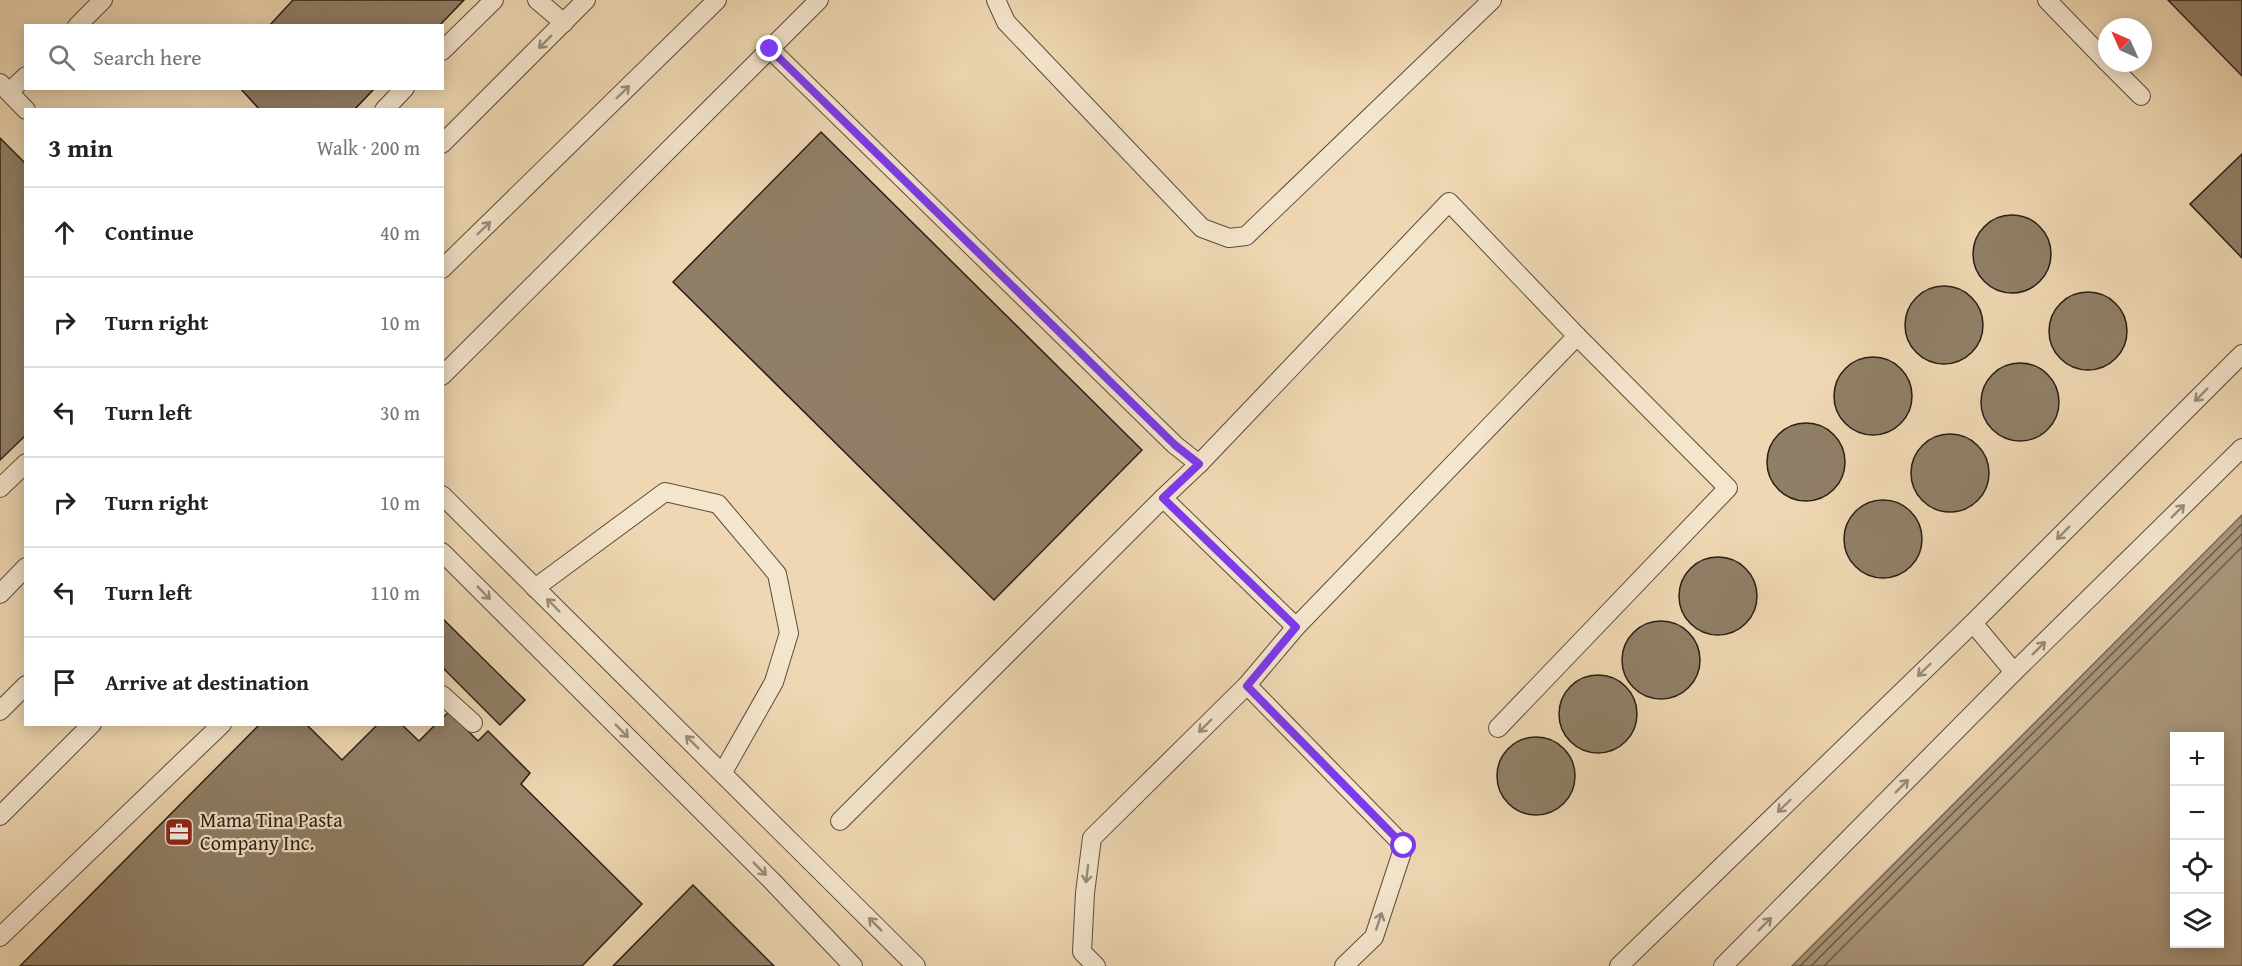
<!DOCTYPE html>
<html lang="en">
<head>
<meta charset="utf-8">
<style>
	:root { --surface:#fff; --page:#f6f6f6; --text:#222; --muted:#767676; --line:#e0e0e0 }
	body { margin:0; font-family:"Gentium Book Plus",serif; background:var(--page); color:var(--text) }
	.controls { position:absolute; right:18px; bottom:18px; display:grid; overflow:hidden; border-radius:0px; box-shadow:0 3px 15px #0003 }
	.controls button { width:54px; height:54px; display:grid; place-items:center; padding:0; border:0; border-bottom:2px solid var(--line); background:var(--surface); color:var(--text); font:30px sans-serif }
	.compass { position:absolute; left:2098px; top:18px; width:54px; height:54px; border-radius:50%; background:var(--surface); box-shadow:0 3px 15px #0003; rotate:315deg }
	.stop { position:absolute; width:18px; height:18px; margin:-14px; border:4px solid #7c3aed; border-radius:50%; background:#fff }
	.stop.end { background:#7c3aed; border-color:#fff; box-shadow:0 2px 6px #0008 }
	.list { margin:0; padding:0; list-style:none }
	h2 { display:flex; justify-content:space-between; align-items:center; height:78px; margin:0; padding:0 24px; font-size:26px }
	h2 small { font-size:20px; font-weight:400; color:var(--muted) }
	.list li { display:grid; grid-template-columns:39px 1fr auto; gap:18px; align-items:center; box-sizing:border-box; height:90px; padding:0 24px; border-top:2px solid var(--line) }
	.list b { display:block; font-size:22px; white-space:nowrap }
	.list em { font-size:20px; font-style:normal; color:var(--muted) }
	.icon { flex:none; width:33px; height:33px; fill:none; stroke:currentColor; stroke-width:2; stroke-linecap:round; stroke-linejoin:round }
	.map { position:relative; flex:none; width:2242px; height:966px; overflow:hidden }
	.search { position:absolute; background:var(--surface); box-shadow:0 3px 15px #0003; left:24px; top:24px; width:420px; height:66px; display:flex; align-items:center; gap:15px; box-sizing:border-box; padding:0 21px; border-radius:0px; color:var(--muted); font-size:22px }
	.panel { position:absolute; background:var(--surface); box-shadow:0 3px 15px #0003; left:24px; top:108px; width:420px; height:618px; border-radius:0px }
	.map>svg:first-child { display:block }
</style>
</head>
<body>
<div class="map">
<svg width="2242" height="966" viewBox="0 0 2242 966">
	<rect width="100%" height="100%" fill="#eed7b2"/>
	<filter id="stains"><feTurbulence type="fractalNoise" baseFrequency=".00333" numOctaves="4"/><feColorMatrix values="0 0 0 0 .2 0 0 0 0 .09 0 0 0 0 .02 0 0 0 .5 -.17"/></filter>
	<radialGradient id="worn" r=".72"><stop offset=".6" stop-color="#630" stop-opacity="0"/><stop offset="1" stop-color="#630" stop-opacity=".3"/></radialGradient>
	<!-- water -->
	<path fill="#ab987d" stroke="#776854" stroke-width="1.5" fill-rule="evenodd" d="M2242,515V966H1792ZM2174,736H2220V944H2174Z"/>
	<g fill="none" stroke-linecap="round" stroke-linejoin="round">
		<!-- shore -->
		<g stroke="#6a5c4a" stroke-width="1.5">
			<polyline points="1800,966 2242,524"/>
			<polyline points="1811,966 2242,534"/>
			<polyline points="1824,966 2242,547"/>
		</g>
	</g>
	<!-- building -->
	<g fill="#907f67" stroke="#2a1f16" stroke-width="1.5">
		<polygon points="293,0 464,0 439,26 269,26"/>
		<polygon points="2168,0 2242,0 2242,76"/>
		<polygon points="240,88 375,88 354,110 260,110"/>
		<polygon points="821,132 1142,450 994,600 673,282"/>
		<polygon points="0,138 26,164 26,435 0,460"/>
		<polygon points="2242,154 2242,258 2190,204"/>
		<circle cx="2012" cy="254" r="39"/>
		<circle cx="1944" cy="325" r="39"/>
		<circle cx="2088" cy="331" r="39"/>
		<circle cx="1873" cy="396" r="39"/>
		<circle cx="2020" cy="402" r="39"/>
		<circle cx="1806" cy="462" r="39"/>
		<circle cx="1950" cy="473" r="39"/>
		<circle cx="1883" cy="539" r="39"/>
		<circle cx="1718" cy="596" r="39"/>
		<polygon points="442,618 525,700 500,725 442,667"/>
		<circle cx="1661" cy="660" r="39"/>
		<circle cx="1598" cy="714" r="39"/>
		<polygon points="449,712 478,741 488,731 530,773 521,784 642,904 582,966 20,966 260,724 306,724 342,760 378,724 401,724 419,741 436,724 442,724 442,718"/>
		<circle cx="1536" cy="776" r="39"/>
		<polygon points="693,885 774,966 613,966"/>
	</g>
	<g fill="none" stroke-linecap="round" stroke-linejoin="round">
		<!-- service casing -->
		<g stroke="#5b4d3d" stroke-width="20">
			<g id="service">
				<polyline points="537,0 564,23"/>
				<polyline points="996,0 1006,22 1202,228 1229,238 1246,236 1492,0"/>
				<polyline points="2047,0 2107,62"/>
				<polyline points="77,26 103,0"/>
				<polyline points="770,49 1175,445 1199,464"/>
				<polyline points="442,51 494,0"/>
				<polyline points="2108,63 2141,96"/>
				<polyline points="0,83 26,110"/>
				<polyline points="9,92 26,76"/>
				<polyline points="384,110 405,88"/>
				<polyline points="442,144 586,0"/>
				<polyline points="442,269 717,0"/>
				<polyline points="442,376 819,0"/>
				<polyline points="0,488 26,463"/>
				<polyline points="442,495 916,966"/>
				<polyline points="1163,498 1296,627"/>
				<polyline points="442,552 771,880 853,966"/>
				<polyline points="535,588 665,492 718,504 777,574 789,633 774,682 723,772"/>
				<polyline points="0,594 26,567"/>
				<polyline points="1973,623 2014,672"/>
				<polyline points="1247,685 1404,846 1374,937 1344,966"/>
				<polyline points="442,695 473,723"/>
				<polyline points="0,711 26,685"/>
				<polyline points="0,816 92,724"/>
				<polyline points="840,821 1163,498 1199,464 1449,202 1577,336 1728,488 1498,728"/>
				<polyline points="0,937 222,724"/>
				<polyline points="1096,966 1082,952 1085,893 1092,838 1247,685 1296,627 1577,336"/>
				<polyline points="1619,966 1973,623 2242,354"/>
				<polyline points="1723,966 2014,672 2242,448"/>
			</g>
		</g>
		<!-- service -->
		<use href="#service" stroke="#f4e5cd" stroke-width="18"/>
	</g>
	<!-- one-way arrows -->
	<defs><path id="oneway-shaft" d="M-6 0H5M1.5-3L5.5 0L1.5 3" fill="none" stroke-width="1.6" stroke-linecap="round" stroke-linejoin="round" transform="scale(1.5)"/></defs>
	<g stroke="#998c7b">
		<use href="#oneway-shaft" transform="translate(545 42) rotate(135)"/>
		<use href="#oneway-shaft" transform="translate(623 92) rotate(-44)"/>
		<use href="#oneway-shaft" transform="translate(484 228) rotate(-44)"/>
		<use href="#oneway-shaft" transform="translate(2201 395) rotate(135)"/>
		<use href="#oneway-shaft" transform="translate(2178 511) rotate(-45)"/>
		<use href="#oneway-shaft" transform="translate(2063 533) rotate(135)"/>
		<use href="#oneway-shaft" transform="translate(484 593) rotate(45)"/>
		<use href="#oneway-shaft" transform="translate(553 605) rotate(-135)"/>
		<use href="#oneway-shaft" transform="translate(2039 648) rotate(-45)"/>
		<use href="#oneway-shaft" transform="translate(1924 670) rotate(136)"/>
		<use href="#oneway-shaft" transform="translate(1205 726) rotate(135)"/>
		<use href="#oneway-shaft" transform="translate(622 731) rotate(45)"/>
		<use href="#oneway-shaft" transform="translate(692 742) rotate(-135)"/>
		<use href="#oneway-shaft" transform="translate(1902 786) rotate(-45)"/>
		<use href="#oneway-shaft" transform="translate(1784 806) rotate(136)"/>
		<use href="#oneway-shaft" transform="translate(760 869) rotate(45)"/>
		<use href="#oneway-shaft" transform="translate(1087 874) rotate(97)"/>
		<use href="#oneway-shaft" transform="translate(1379 921) rotate(-72)"/>
		<use href="#oneway-shaft" transform="translate(875 924) rotate(-135)"/>
		<use href="#oneway-shaft" transform="translate(1765 924) rotate(-45)"/>
	</g>
	<g fill="none" stroke-linecap="round" stroke-linejoin="round">
		<!-- route -->
		<polyline stroke="#7c3aed" stroke-width="8" points="770,49 1175,445 1199,464 1163,498 1296,627 1247,686 1404,846"/>
	</g>
	<!-- icons -->
	<defs>
		<g id="office-square" transform="scale(1.5)"><rect x="-9" y="-9" width="18" height="18" rx="4" fill="#8f2418" stroke="#f4e5cd"/><path d="M-6-3h4V-5.5h4V-3h4V5H-6ZM-1-4.5V-3h2v-1.5ZM-6 0V1H6V0Z" fill="#fff"/></g>
	</defs>
	<g fill-rule="evenodd">
		<use href="#office-square" x="179" y="832"/>
	</g>
	<g text-anchor="middle" stroke-width="4.5" stroke-linejoin="round" paint-order="stroke">
		<!-- poi labels -->
		<g font-size="20" fill="#2a1f16" stroke="#f4e5cd" text-anchor="start">
			<text x="200" y="827">Mama Tina Pasta<tspan x="200" dy="23">Company Inc.</tspan></text>
		</g>
	</g>
	<rect width="100%" height="100%" filter="url(#stains)"/>
	<rect width="100%" height="100%" fill="url(#worn)"/>
</svg>
<div class="controls">
<button>+</button>
<button>−</button>
<button><svg class="icon" aria-label="locate" viewBox="0 0 24 24"><circle cx="12" cy="12" r="6"/><path d="M12 2v4M12 18v4M2 12h4M18 12h4"/></svg></button>
<button><svg class="icon" aria-label="layers" viewBox="0 0 24 24"><path d="M12 4l9 5-9 5-9-5zM3 14l9 5 9-5"/></svg></button>
</div>
<svg class="compass" viewBox="-18 -18 36 36"><path d="M0-13l5 13h-10z" fill="#e53935"/><path d="M0 13l5-13h-10z" fill="#767676"/></svg>
<div class="stop" style="left:1404px;top:846px"></div>
<div class="stop end" style="left:770px;top:49px"></div>
<div class="search"><svg class="icon" aria-label="search" viewBox="0 0 24 24"><circle cx="10" cy="10" r="6"/><path d="M15 15l6 6"/></svg>Search here</div>
<section class="panel">
<h2>3 min<small>Walk · 200 m</small></h2>
<ul class="list">
<li><svg class="icon" aria-label="ahead" viewBox="0 0 24 24"><path d="M12 20V5M6 11l6-6 6 6"/></svg><div><b>Continue</b></div><em>40 m</em></li>
<li><svg class="icon" aria-label="right" viewBox="0 0 24 24"><path d="M7 20v-9h11M14 6l5 5-5 5"/></svg><div><b>Turn right</b></div><em>10 m</em></li>
<li><svg class="icon" aria-label="left" viewBox="0 0 24 24"><path d="M17 20v-9H6M10 6l-5 5 5 5"/></svg><div><b>Turn left</b></div><em>30 m</em></li>
<li><svg class="icon" aria-label="right" viewBox="0 0 24 24"><path d="M7 20v-9h11M14 6l5 5-5 5"/></svg><div><b>Turn right</b></div><em>10 m</em></li>
<li><svg class="icon" aria-label="left" viewBox="0 0 24 24"><path d="M17 20v-9H6M10 6l-5 5 5 5"/></svg><div><b>Turn left</b></div><em>110 m</em></li>
<li><svg class="icon" aria-label="arrive" viewBox="0 0 24 24"><path d="M6 21V4h12l-3 4 3 4H6"/></svg><div><b>Arrive at destination</b></div></li>
</ul>
</section>
</div>
</body>
</html>
